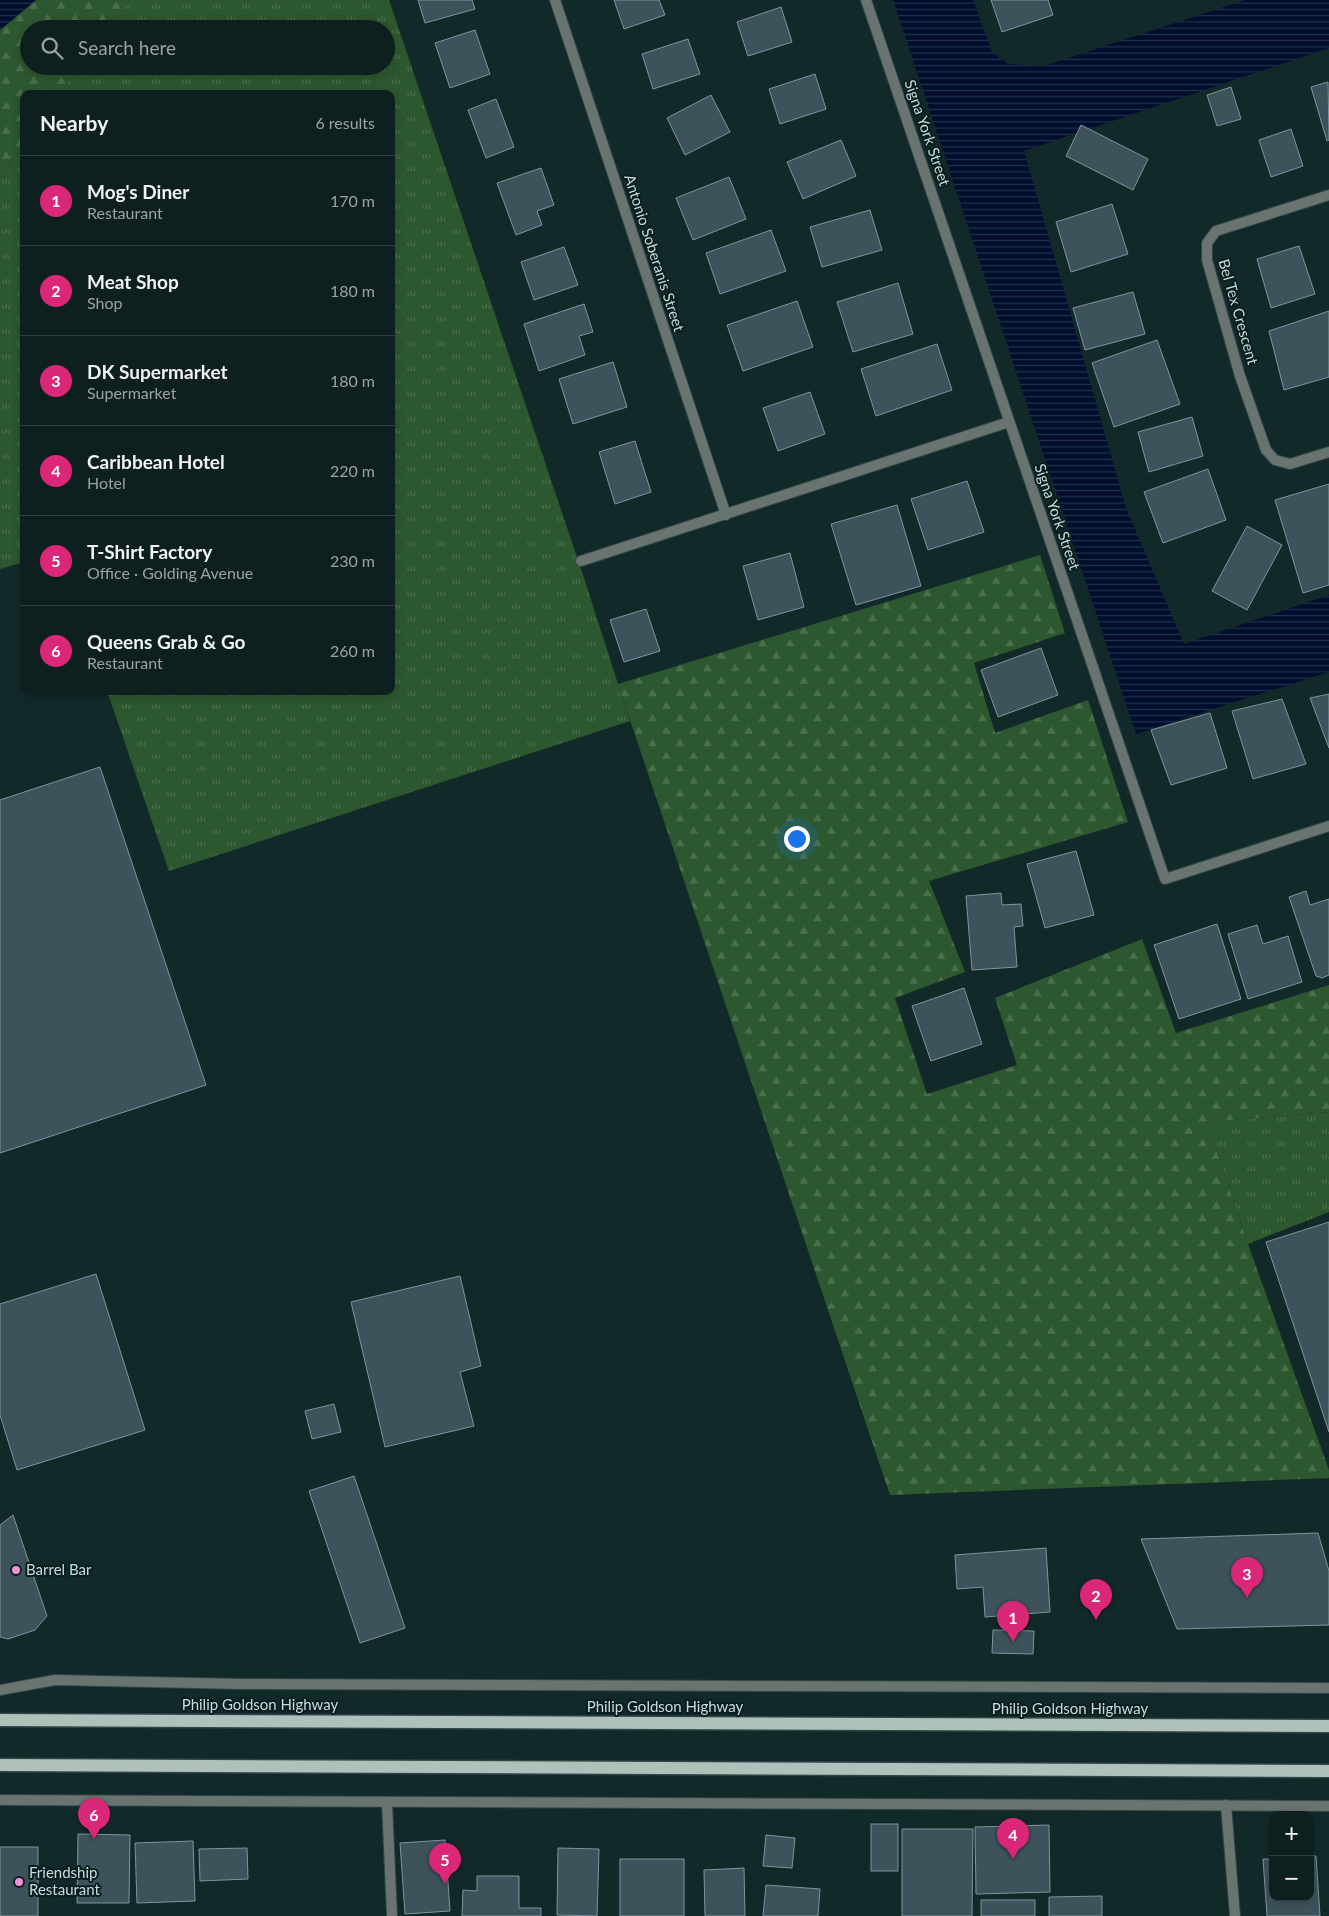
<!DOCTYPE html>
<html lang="en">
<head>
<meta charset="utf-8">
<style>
	:root { --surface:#0e1f20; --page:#172729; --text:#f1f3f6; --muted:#9ba2a5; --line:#2e3d3e; --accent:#db2777 }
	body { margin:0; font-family:Lato,sans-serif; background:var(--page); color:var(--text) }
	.controls { position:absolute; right:15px; bottom:15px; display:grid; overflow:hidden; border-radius:10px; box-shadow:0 2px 8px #0003 }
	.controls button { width:45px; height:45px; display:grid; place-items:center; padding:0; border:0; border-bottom:1px solid var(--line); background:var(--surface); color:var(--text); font:25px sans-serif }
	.you { position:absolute; left:796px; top:838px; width:18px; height:18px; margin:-12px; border:4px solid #fff; border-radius:50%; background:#1a73e8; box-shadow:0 0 0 8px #1a73e833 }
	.badge { display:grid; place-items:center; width:32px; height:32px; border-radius:50%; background:var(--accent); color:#fff; font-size:16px; font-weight:700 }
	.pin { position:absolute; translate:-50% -41px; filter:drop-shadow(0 1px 2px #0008) }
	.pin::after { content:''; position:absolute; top:26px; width:18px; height:15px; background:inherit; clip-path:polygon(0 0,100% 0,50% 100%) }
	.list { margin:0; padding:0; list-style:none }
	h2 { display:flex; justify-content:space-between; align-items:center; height:65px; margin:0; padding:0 20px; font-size:21px }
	h2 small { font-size:16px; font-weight:400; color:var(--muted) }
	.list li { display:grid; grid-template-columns:32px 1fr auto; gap:15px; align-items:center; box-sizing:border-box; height:90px; padding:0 20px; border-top:1px solid var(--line) }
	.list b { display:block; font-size:19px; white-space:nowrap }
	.list p { margin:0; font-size:16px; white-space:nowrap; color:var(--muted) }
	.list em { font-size:16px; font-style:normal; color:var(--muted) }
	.icon { flex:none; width:28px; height:28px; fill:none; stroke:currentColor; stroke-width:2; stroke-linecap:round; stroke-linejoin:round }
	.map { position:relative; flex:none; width:1329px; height:1916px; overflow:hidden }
	.search { position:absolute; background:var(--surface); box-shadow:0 2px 8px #0003; left:20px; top:20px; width:375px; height:55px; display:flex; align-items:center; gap:12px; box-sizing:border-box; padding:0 18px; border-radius:28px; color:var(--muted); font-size:19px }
	.panel { position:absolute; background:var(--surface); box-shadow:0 2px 8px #0003; left:20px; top:90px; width:375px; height:605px; border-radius:10px }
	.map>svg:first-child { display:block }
</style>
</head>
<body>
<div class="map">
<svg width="1329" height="1916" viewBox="0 0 1329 1916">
	<defs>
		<pattern id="grass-tufts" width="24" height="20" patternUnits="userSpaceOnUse" patternTransform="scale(1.25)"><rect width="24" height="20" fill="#2d572e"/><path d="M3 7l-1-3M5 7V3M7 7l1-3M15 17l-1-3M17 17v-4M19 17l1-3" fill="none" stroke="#4a6f4c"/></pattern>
		<pattern id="forest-firs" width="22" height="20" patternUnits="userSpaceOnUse" patternTransform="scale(1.25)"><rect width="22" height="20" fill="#2d572e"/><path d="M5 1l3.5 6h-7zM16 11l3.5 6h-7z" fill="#4a6f4c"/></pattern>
		<pattern id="water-rules" width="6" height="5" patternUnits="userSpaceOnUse" patternTransform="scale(1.25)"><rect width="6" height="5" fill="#000e2e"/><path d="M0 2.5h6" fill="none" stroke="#24304c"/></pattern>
	</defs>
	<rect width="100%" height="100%" fill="#12292a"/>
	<!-- grass -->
	<g fill="url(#grass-tufts)">
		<polygon points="130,0 389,0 583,575 630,721 169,871 107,691 391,691 391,94 60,94 80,66 386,66 386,29 108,29"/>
		<polygon points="24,144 24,562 0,569 0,177"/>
		<polygon points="1329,1112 1329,1212 1248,1244 1207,1122"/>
	</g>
	<!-- forest -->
	<g fill="url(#forest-firs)">
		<polygon points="36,0 130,0 108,29 29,29 29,66 80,66 60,94 24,94 24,144 0,177 0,30"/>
		<polygon points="1040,555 1065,633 974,663 995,733 1088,700 1128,822 929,881 965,972 895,998 927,1094 1017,1065 995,998 1142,939 1176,1033 1329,985 1329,1112 1207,1122 1248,1244 1329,1470 1329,1478 890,1495 618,684"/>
	</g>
	<!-- water -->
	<g fill="url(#water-rules)">
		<polygon points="0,0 36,0 0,30"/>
		<polygon points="893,0 973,0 992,52 1008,64 1044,66 1245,0 1329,0 1329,48 1024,151 1126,508 1184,644 1329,595 1329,672 1136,734"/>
	</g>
	<!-- building -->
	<g fill="#3e525b" stroke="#7f949e">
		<polygon points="418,0 472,0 475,9 425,23"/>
		<polygon points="614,0 659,0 665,15 624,29"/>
		<polygon points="991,0 1048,0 1053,15 1002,32"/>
		<polygon points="781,7 792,42 748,56 737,22"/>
		<polygon points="475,30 490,74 450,88 435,43"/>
		<polygon points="688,39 700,74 653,89 642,54"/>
		<polygon points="815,74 826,109 780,124 769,89"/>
		<polygon points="1328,82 1329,140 1327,141 1311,87"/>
		<polygon points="1231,87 1241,119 1217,126 1207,95"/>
		<polygon points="711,95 730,132 685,155 667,118"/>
		<polygon points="496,99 514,147 486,158 468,110"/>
		<polygon points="1081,125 1148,159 1133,190 1066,156"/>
		<polygon points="1291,129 1303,166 1271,177 1259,140"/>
		<polygon points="841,140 856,176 803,199 787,162"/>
		<polygon points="541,168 554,205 537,211 542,225 516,235 497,183"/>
		<polygon points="729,177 746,219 693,240 676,198"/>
		<polygon points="1112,204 1128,254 1071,272 1056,222"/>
		<polygon points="870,210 882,250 822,267 810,227"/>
		<polygon points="771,230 786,271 720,294 706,253"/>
		<polygon points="1299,246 1315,294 1271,308 1257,259"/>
		<polygon points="564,247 578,285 534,300 521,262"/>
		<polygon points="898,283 913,334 853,352 837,302"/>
		<polygon points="1133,292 1145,334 1085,350 1073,308"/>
		<polygon points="797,301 813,347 743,371 727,325"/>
		<polygon points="584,304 593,332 579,336 585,355 539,371 524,324"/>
		<polygon points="1329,311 1329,377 1284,390 1269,331"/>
		<polygon points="1157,340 1180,404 1114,427 1092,363"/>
		<polygon points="937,344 952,390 876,416 861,369"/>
		<polygon points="613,362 627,407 573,424 559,379"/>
		<polygon points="810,392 825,434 778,451 763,408"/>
		<polygon points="1192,417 1203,456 1149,472 1138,432"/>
		<polygon points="635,441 651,492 615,504 599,452"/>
		<polygon points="1208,469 1226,520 1163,543 1144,492"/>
		<polygon points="967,481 984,532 928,550 911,499"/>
		<polygon points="1329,484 1329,585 1303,593 1275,500"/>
		<polygon points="897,505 921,586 856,605 831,524"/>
		<polygon points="1247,526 1282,545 1247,610 1212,591"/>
		<polygon points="790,553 804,607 758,620 743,566"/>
		<polygon points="646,609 660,651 624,662 610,620"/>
		<polygon points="1041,648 1058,695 998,717 981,670"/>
		<polygon points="1329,694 1329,748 1310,698"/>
		<polygon points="1282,699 1306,764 1253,779 1232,711"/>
		<polygon points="1210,713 1227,768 1171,785 1151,730"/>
		<polygon points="100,767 206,1085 0,1153 0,800"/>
		<polygon points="1076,851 1094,915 1045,928 1027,864"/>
		<polygon points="1306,891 1310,905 1329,899 1329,975 1322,978 1316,976 1289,897"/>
		<polygon points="1001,893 1002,905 1021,904 1023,926 1014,927 1017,967 972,970 966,896"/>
		<polygon points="1217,924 1241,999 1179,1019 1154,945"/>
		<polygon points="1257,925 1263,944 1288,936 1302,982 1248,999 1228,934"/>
		<polygon points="964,988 982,1044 931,1061 912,1006"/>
		<polygon points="1329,1222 1329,1432 1266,1242"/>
		<polygon points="96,1274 145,1430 17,1470 0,1415 0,1304"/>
		<polygon points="460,1276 481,1366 460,1372 474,1426 385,1447 351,1302"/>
		<polygon points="334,1404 341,1432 312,1439 305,1411"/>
		<polygon points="354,1476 405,1628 360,1643 309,1491"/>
		<polygon points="13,1515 47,1616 35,1630 8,1639 0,1637 0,1525"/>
		<polygon points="1318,1533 1329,1571 1329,1625 1177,1629 1141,1539"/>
		<polygon points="1046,1548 1050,1612 985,1617 983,1587 957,1589 955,1555"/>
		<polygon points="993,1630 1034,1631 1033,1654 992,1653"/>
		<rect x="871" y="1824" width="27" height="47"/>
		<polygon points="1049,1825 1050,1892 976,1894 975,1827"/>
		<polygon points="902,1829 973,1829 972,1916 902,1916"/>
		<polygon points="78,1834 130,1835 129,1903 77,1903"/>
		<polygon points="766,1835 795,1838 792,1868 763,1866"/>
		<polygon points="445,1840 450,1911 405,1914 400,1843"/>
		<polygon points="193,1841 195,1901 137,1903 135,1843"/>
		<rect x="0" y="1847" width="38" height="69"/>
		<polygon points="247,1848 248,1879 200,1881 199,1849"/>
		<polygon points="558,1848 599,1849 597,1916 557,1915"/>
		<polygon points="1310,1856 1316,1856 1320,1916 1267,1916 1263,1859 1273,1859 1273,1897 1310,1897"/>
		<rect x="620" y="1859" width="64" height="57"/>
		<polygon points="744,1868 745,1916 705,1916 704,1870"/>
		<polygon points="477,1876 519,1876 519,1908 541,1908 541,1916 462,1916 463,1890 477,1891"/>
		<polygon points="766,1885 820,1889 818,1916 763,1916"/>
		<polygon points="1102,1896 1102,1916 1049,1916 1049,1897"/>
		<rect x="981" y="1900" width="54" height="16"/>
	</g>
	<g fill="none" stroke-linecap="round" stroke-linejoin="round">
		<!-- minor casing -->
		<g stroke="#304546" stroke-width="12">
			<g id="minor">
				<polyline points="555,0 726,515"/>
				<polyline points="866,0 1165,879 1329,826"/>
				<polyline points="1329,195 1216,231 1207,243 1207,260 1240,376 1266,450 1275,460 1290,464 1329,452"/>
				<polyline points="581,561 1009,422"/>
				<polyline points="387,1803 392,1916"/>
				<polyline points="1226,1805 1235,1916"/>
			</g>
		</g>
		<!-- tertiary casing -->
		<g stroke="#304546" stroke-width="12">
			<g id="tertiary">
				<polyline points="0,1690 55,1680 240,1684 1329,1688"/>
				<polyline points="0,1800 1329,1806"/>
			</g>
		</g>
		<!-- primary casing -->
		<g stroke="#304546" stroke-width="15">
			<g id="primary">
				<polyline points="0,1720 1329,1726"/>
				<polyline points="0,1765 1329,1771"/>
			</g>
		</g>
		<!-- minor -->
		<use href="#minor" stroke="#69736f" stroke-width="10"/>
		<!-- tertiary -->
		<use href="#tertiary" stroke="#69736f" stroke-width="10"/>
		<!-- primary -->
		<use href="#primary" stroke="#aec2bb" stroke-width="12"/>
	</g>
	<!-- markers -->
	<g fill="#f291d6" stroke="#081f20" stroke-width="2">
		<circle cx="16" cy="1570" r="5"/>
		<circle cx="19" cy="1882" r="5"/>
	</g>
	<g text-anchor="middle" stroke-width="4" stroke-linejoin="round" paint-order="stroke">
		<!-- street labels -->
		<g font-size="15" fill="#ccd9da" stroke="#081f20">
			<text transform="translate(927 133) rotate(71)" y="5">Signa York Street</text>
			<text transform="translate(654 253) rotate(72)" y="5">Antonio Soberanis Street</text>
			<text transform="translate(1238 312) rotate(74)" y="5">Bel Tex Crescent</text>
			<text transform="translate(1057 517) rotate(71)" y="5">Signa York Street</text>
			<text x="260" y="1710">Philip Goldson Highway</text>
			<text x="665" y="1712">Philip Goldson Highway</text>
			<text x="1070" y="1714">Philip Goldson Highway</text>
		</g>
		<!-- poi labels -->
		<g font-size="15" fill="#ccd9da" stroke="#081f20" text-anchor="start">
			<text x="26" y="1575">Barrel Bar</text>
			<text x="29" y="1878">Friendship<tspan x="29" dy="17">Restaurant</tspan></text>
		</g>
	</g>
</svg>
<div class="controls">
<button>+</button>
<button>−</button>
</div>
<div class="you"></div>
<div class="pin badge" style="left:1013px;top:1642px">1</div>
<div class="pin badge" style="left:1096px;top:1620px">2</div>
<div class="pin badge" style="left:1247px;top:1598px">3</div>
<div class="pin badge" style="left:1013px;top:1859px">4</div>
<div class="pin badge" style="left:445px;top:1884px">5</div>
<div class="pin badge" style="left:94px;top:1839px">6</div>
<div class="search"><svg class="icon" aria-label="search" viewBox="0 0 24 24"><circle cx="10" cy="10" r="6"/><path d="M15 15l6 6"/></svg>Search here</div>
<section class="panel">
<h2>Nearby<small>6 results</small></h2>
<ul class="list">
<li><span class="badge">1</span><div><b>Mog's Diner</b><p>Restaurant</p></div><em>170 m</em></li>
<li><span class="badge">2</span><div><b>Meat Shop</b><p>Shop</p></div><em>180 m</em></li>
<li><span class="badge">3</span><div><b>DK Supermarket</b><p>Supermarket</p></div><em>180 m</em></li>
<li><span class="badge">4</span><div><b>Caribbean Hotel</b><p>Hotel</p></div><em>220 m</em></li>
<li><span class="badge">5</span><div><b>T-Shirt Factory</b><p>Office · Golding Avenue</p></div><em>230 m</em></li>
<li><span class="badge">6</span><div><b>Queens Grab &amp; Go</b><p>Restaurant</p></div><em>260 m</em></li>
</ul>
</section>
</div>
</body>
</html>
